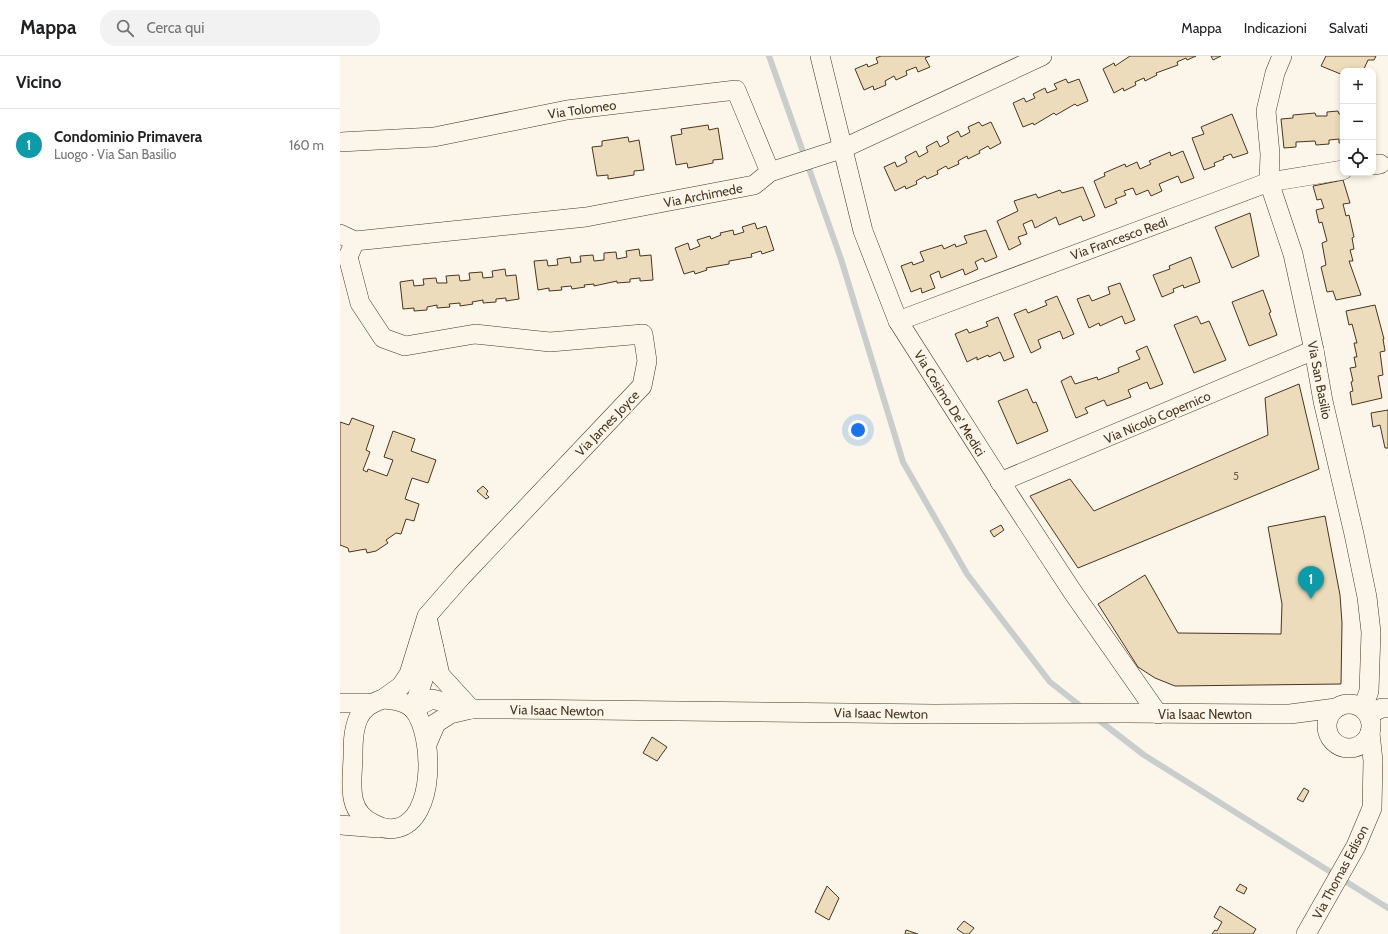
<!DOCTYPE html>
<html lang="it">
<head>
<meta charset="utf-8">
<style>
	:root { --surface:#fff; --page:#f2f2f2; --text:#202124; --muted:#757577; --line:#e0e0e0; --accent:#c62828 }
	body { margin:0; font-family:Cabin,sans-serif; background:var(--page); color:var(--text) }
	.controls { position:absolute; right:12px; top:12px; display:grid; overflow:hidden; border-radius:8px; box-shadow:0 2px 6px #0003 }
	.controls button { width:36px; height:36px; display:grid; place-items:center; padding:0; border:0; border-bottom:1px solid var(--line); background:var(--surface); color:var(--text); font:20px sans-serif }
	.you { position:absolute; left:518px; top:374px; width:14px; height:14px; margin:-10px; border:3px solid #fff; border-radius:50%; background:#1a73e8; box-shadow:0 0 0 6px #1a73e833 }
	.badge { display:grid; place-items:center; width:26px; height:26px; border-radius:50%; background:var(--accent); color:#fff; font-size:13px; font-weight:700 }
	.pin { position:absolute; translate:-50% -33px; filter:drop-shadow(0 1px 2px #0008) }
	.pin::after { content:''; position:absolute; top:21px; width:14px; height:12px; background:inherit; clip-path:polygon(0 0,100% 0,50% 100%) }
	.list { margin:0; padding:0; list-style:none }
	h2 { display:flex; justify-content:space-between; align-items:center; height:52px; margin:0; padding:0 16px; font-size:17px }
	h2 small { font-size:13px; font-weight:400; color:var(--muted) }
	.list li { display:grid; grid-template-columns:26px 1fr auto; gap:12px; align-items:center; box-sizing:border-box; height:72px; padding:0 16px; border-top:1px solid var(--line) }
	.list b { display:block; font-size:15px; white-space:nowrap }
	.list p { margin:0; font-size:13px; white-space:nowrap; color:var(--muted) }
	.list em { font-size:13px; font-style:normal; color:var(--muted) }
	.icon { flex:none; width:22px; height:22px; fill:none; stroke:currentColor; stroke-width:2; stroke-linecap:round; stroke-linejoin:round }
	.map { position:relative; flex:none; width:1048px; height:878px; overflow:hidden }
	header { display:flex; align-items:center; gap:24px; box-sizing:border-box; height:56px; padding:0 20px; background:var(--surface); border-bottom:1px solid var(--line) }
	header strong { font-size:19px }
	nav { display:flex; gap:22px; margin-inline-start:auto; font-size:14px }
	.search { width:280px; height:36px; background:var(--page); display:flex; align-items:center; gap:10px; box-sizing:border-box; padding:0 14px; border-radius:16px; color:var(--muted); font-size:15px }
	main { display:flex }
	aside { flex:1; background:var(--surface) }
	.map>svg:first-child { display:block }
</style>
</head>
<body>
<header>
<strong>Mappa</strong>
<div class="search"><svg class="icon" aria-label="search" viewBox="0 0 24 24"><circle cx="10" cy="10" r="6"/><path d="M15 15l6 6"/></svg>Cerca qui</div>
<nav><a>Mappa</a><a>Indicazioni</a><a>Salvati</a></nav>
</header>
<main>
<aside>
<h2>Vicino<small></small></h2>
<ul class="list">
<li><span class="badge" style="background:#0f9aa8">1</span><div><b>Condominio Primavera</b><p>Luogo · Via San Basilio</p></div><em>160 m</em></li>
</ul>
</aside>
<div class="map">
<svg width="1048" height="878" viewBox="0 0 1048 878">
	<rect width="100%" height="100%" fill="#fbf6e9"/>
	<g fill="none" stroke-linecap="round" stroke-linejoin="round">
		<!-- stream -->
		<g stroke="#c9cecd" stroke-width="6">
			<polyline points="429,0 501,203 563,406 627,518 710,626 743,652"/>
			<polyline points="756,662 804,699 1048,852"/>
		</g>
	</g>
	<!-- building -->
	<g fill="#ecdcbc" stroke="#4a3520">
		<polygon points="541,0 590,0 585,2 590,11 578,16 576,11 566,15 567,19 556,24 554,20 545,25 546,29 534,34 533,30 524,34 515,13 527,8 528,11 538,7 536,2"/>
		<polygon points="790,0 856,0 847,4 846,2 837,6 838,9 816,17 817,19 805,25 804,22 795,26 796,29 784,35 783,32 774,37 763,13 774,7 775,10"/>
		<polygon points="871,0 881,0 873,4"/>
		<polygon points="986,0 1036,0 1034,4 1028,4 1023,15 1003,15 1003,19 981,10"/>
		<polygon points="726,23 728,27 739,23 748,45 737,50 735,48 716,59 714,57 694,69 693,67 683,71 673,47 684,42 686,46 695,42 693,38 705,32 707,37 717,33 714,28"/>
		<polygon points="998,55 999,58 1003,58 1003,87 999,87 999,83 989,84 989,88 976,89 975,85 956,86 956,91 944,92 941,63 953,62 953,59 975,57 976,60 987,60 987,56"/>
		<polygon points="1033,55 1035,84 1033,84"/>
		<polygon points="892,58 908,97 893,102 891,98 883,101 884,103 874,107 875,110 864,114 852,82 864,78 861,71"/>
		<polygon points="639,66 642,70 651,66 661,87 650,93 648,90 639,95 640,97 628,103 627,100 618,105 619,108 608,113 606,110 597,115 598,118 587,123 585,120 576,125 577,128 566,133 565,130 555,135 544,111 555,106 557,111 567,106 565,101 576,95 579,101 588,96 586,91 597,85 600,91 609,86 607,81 618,75 621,81 630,76 628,71"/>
		<polygon points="368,69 369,74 378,72 383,103 373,104 373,107 348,112 347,107 336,109 331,80 342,78 341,73"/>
		<polygon points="288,81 289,86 299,84 304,114 294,115 294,119 268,123 268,119 257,120 252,91 262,90 262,85"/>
		<polygon points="843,95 854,122 841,127 838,120 819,128 822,135 811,140 808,134 796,139 793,132 784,135 786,139 775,143 777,147 765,152 754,125 765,120 764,117 785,108 786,111 797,106 800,113 811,108 809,105 830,96 831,100"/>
		<polygon points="1003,124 1010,147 1003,148 1006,160 1009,159 1014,181 1012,182 1014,193 1010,194 1013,205 1009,205 1021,239 996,244 993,235 987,236 981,211 986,209 982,187 987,185 982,166 979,167 976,154 984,152 981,143 977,144 973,130"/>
		<polygon points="743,131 755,160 743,165 741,160 719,169 716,161 695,172 692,164 683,168 687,178 678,181 681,188 669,194 657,165 678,155 674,145 696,138 698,142 720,134 722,137"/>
		<polygon points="910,157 919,200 892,212 875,171"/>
		<polygon points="415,167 417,173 426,170 434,194 422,198 421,195 411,198 412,201 389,205 389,208 366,212 367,214 355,218 354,215 344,218 335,192 348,187 350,194 360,190 357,184 370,180 371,183 381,179 380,177 393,174 394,179 404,176 402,171"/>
		<polygon points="646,174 657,201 645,206 643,202 635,206 638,213 625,219 623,213 601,222 599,215 590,219 595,232 582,237 581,232 571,236 561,210 572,206 573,209 584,205 580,196 602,189 604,193 615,188 616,191 627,187 624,180"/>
		<polygon points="299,193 300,200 311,199 313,224 300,225 300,222 290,223 290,226 277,227 277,225 254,230 254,228 244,229 245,231 232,233 231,230 221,231 222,234 209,235 209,232 198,234 194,205 207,204 208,210 218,209 217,203 230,201 231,207 241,206 240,200 253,199 254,205 264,204 264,197 276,196 277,203 287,201 286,195"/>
		<polygon points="851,201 860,226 844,232 843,229 833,233 834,236 822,241 813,219 830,213 829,210"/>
		<polygon points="165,213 166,220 176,219 179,243 166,245 166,242 156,243 156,246 143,247 143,244 132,246 133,248 120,250 120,247 109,248 110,251 97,252 97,249 87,251 87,254 74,255 74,252 63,253 60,226 73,224 74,230 84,229 83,223 96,222 97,227 107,227 106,220 119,219 120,225 130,224 129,217 142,216 143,222 153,221 152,215"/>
		<polygon points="780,227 795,264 785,268 782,260 760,270 759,267 749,272 737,243 749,239 752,245 770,238 768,231"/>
		<polygon points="923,234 931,256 929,257 937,279 909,290 892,246"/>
		<polygon points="717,240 734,278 723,283 720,275 698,284 701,292 691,297 674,258 686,253 688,257 707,249 705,245"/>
		<polygon points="1035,249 1044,283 1043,283 1045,295 1040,296 1043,319 1038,320 1042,342 1012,349 1010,336 1013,335 1011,326 1013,325 1010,312 1016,311 1014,301 1017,301 1014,287 1017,287 1012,268 1009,269 1006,255"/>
		<polygon points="857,260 861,268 869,265 886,304 854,317 834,269"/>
		<polygon points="658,261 674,301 664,305 660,296 649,301 648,299 637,304 637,301 627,306 615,278 627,273 629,277 648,270 646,266"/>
		<polygon points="807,290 823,328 810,333 807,326 788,334 791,341 767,350 764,344 745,352 748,357 736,362 721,325 731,320 735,328 757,321 758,324 779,316 778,312 800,303 796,295"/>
		<polygon points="959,328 979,413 738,512 690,440 730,423 754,455 928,379 925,342"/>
		<polygon points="687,333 693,347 696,346 708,375 677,388 658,345"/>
		<polygon points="1048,354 1048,392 1045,392 1040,369 1033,371 1031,357"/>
		<polygon points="12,362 34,370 26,394 30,396 23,414 27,416 28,413 47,420 53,404 44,401 53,375 75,383 71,395 96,404 88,427 72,422 65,443 79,448 74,465 66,463 61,478 56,477 46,484 48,487 36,495 27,497 26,493 9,496 8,492 0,489 0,366 9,369"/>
		<polygon points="143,430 148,435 146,438 149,441 146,443 137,435"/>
		<polygon points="985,460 1000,539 1002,567 1001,628 835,630 815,622 798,611 758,548 805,519 838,577 941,578 942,548 928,471"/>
		<polygon points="661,469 664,474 654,481 650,475"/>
		<polygon points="312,681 327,691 317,705 303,697"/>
		<polygon points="964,732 969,735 963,746 957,743"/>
		<polygon points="900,828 907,832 904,838 896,834"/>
		<polygon points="487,830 499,842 489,864 475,856"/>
		<polygon points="880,850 916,873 913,878 872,878 875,874 877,875 882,866 874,861"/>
		<polygon points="624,865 634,872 629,878 624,878 617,873"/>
		<polygon points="566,874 578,878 565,878"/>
	</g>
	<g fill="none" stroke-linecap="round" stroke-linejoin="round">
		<!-- minor casing -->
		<g stroke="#4a3520" stroke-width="20">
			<g id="minor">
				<polyline points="480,0 523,175 558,265 671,442 732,535 818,658"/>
				<polyline points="942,0 935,17 926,55 930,98 929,126 953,198 974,294 983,345 1014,478 1027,541 1031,576 1029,635 1023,652"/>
				<polyline points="0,86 94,81 227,54 396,34 430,116"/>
				<polyline points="1033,109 1040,108"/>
				<polyline points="0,178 15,185"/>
				<polyline points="8,201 20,247 43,282 65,290 135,278 210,286 303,278 307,305 302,330 122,520 87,560 69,618 61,630 43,643"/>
				<polyline points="8,201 15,185 246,161 414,129 430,116 504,92 702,0"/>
				<polyline points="558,265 929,126 1003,114"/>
				<polyline points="660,426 974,294"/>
				<polyline points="87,561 100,619 131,653"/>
				<path d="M43,643C53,644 66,645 74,654C94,679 96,763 57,772C48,774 41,772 34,768C6,756 12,727 13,702C13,689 13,675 18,663C23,651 32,647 43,643Z"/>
				<polyline points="0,647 29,647"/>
				<circle cx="1009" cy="670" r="22"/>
				<polyline points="73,653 92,643 131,653 166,653 594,658 786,657 950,658 996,652"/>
				<polyline points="73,653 94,592"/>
				<polyline points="1028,658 1042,652 1048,652"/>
				<polyline points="87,688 96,667 110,658 131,653"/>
				<polyline points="0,769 38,772"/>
				<polyline points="966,878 1016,790 1032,752 1033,705 1030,677"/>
			</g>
		</g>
		<!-- minor -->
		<use href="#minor" stroke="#fbf6e9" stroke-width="19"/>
	</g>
	<g text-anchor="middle" stroke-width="3" stroke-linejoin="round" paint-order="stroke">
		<!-- number labels -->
		<g font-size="11" fill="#725f47">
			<text x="896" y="424">5</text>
		</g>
		<!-- street labels -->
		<g font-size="13" fill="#4a3520" stroke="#fbf6e9">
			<text transform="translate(242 53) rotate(-8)" y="5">Via Tolomeo</text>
			<text transform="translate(363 139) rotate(-11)" y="5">Via Archimede</text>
			<text transform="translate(779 182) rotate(-20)" y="5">Via Francesco Redi</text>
			<text transform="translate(980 324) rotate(79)" y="5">Via San Basilio</text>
			<text transform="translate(610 347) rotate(58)" y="5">Via Cosimo De' Medici</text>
			<text transform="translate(817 361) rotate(-23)" y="5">Via Nicolò Copernico</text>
			<text transform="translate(267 367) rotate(-46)" y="5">Via James Joyce</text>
			<text transform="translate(217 654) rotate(1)" y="5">Via Isaac Newton</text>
			<text transform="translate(541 657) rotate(1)" y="5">Via Isaac Newton</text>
			<text x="865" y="663">Via Isaac Newton</text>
			<text transform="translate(1000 816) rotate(-62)" y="5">Via Thomas Edison</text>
		</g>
	</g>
</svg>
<div class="controls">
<button>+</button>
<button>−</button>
<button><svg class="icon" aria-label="locate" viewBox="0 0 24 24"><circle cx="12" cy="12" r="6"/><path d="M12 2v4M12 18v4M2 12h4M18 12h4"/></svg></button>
</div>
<div class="you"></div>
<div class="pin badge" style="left:971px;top:543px;background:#0f9aa8">1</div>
</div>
</main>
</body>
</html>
